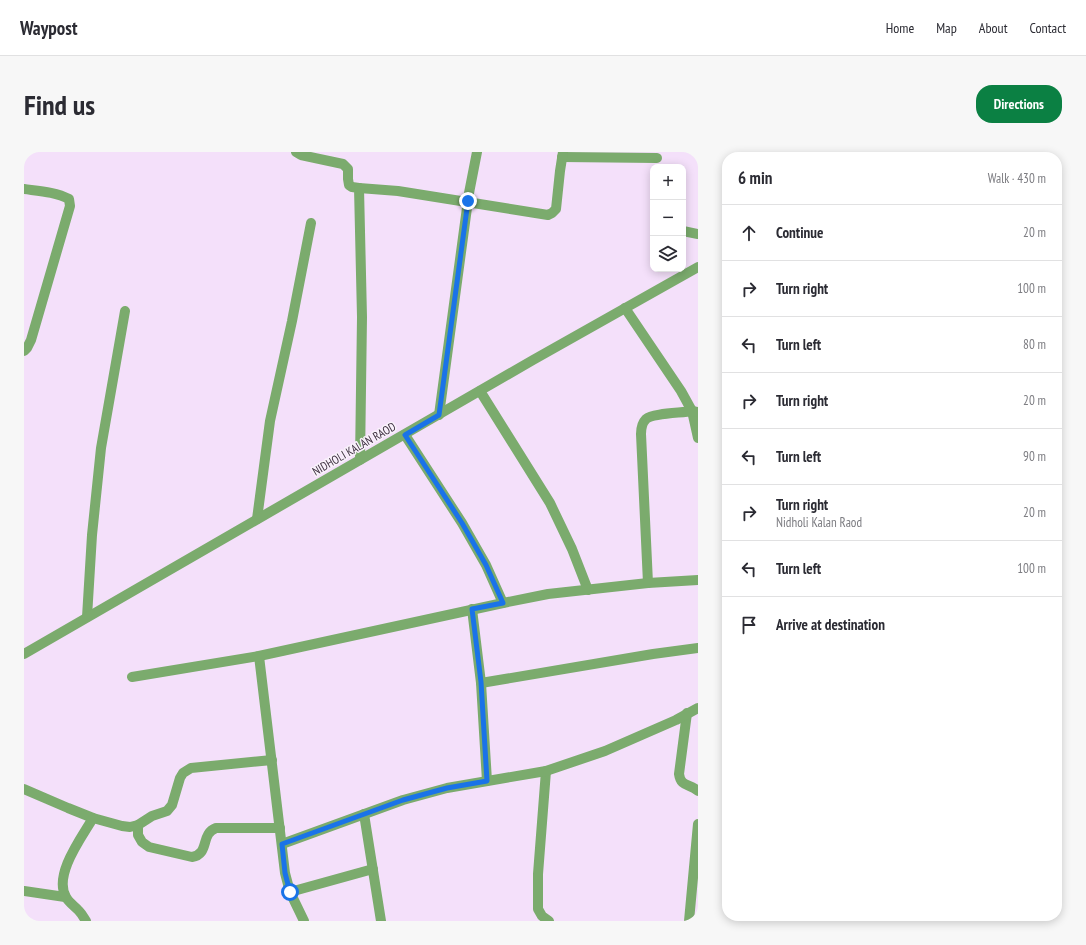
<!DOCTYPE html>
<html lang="en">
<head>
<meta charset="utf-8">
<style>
	:root { --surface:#fff; --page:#f7f7f7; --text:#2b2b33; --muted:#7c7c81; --line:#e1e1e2; --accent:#0b8043 }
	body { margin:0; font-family:"PT Sans Narrow",sans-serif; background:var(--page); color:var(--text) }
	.controls { position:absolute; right:12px; top:12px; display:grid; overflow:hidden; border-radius:8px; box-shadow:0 2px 10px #0003 }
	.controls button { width:36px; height:36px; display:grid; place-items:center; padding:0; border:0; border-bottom:1px solid var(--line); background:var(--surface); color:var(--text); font:20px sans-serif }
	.stop { position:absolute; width:12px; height:12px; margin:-9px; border:3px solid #1a73e8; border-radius:50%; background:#fff }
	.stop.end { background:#1a73e8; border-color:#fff; box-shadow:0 1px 4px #0008 }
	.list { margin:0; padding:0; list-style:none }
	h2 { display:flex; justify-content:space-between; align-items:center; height:52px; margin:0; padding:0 16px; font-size:17px }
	h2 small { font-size:13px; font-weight:400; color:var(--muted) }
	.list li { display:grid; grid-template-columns:26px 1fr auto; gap:12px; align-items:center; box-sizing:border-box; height:56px; padding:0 16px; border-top:1px solid var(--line) }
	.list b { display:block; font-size:15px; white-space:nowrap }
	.list p { margin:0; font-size:13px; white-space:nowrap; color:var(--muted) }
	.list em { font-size:13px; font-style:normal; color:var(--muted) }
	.icon { flex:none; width:22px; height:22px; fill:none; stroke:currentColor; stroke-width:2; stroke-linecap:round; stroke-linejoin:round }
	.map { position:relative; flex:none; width:674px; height:769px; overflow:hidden; border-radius:16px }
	header { display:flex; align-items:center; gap:24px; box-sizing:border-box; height:56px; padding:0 20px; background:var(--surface); border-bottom:1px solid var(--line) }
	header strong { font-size:19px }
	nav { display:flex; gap:22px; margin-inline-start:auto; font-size:14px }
	.intro { display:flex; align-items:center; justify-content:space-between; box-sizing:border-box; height:96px; padding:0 24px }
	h1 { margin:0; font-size:28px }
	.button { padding:10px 18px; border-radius:16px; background:var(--accent); color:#fff; font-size:14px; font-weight:700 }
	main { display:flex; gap:24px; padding:0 24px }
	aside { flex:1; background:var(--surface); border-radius:16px; box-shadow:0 2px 10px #0003 }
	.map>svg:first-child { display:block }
</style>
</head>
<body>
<header>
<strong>Waypost</strong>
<nav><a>Home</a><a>Map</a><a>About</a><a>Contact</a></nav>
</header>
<div class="intro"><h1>Find us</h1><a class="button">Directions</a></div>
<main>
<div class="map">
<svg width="674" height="769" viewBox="0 0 674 769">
	<rect width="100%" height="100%" fill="#f4e0fa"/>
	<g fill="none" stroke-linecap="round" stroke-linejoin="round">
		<!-- minor -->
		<g stroke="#7bab6d" stroke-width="10">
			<polyline points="272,0 277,3 319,12 324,17 324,27 325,33 328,35 335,36 338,165 336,308"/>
			<polyline points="538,5 633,6"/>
			<polyline points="335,36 374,39 524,63 528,61 532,57 536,19 539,0"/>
			<path d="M0,37C15,39 32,40 45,47L46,54L7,188L3,196L0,199"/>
			<polyline points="659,79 674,82"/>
			<polyline points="601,156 657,239 668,259 674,286"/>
			<polyline points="456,239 526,351 548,397 564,438"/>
			<polyline points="415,263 445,41 453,0"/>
			<polyline points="381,283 438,371 462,413 479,451"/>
			<polyline points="233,367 246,269 268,169 287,71"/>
			<path d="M624,431L617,282C617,277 618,271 622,267C629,261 658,261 668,259L674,260"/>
			<polyline points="448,457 457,531 463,629"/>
			<polyline points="63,465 68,383 77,296 101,159"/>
			<polyline points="235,504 261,721 266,740 280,769"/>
			<polyline points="108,525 235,504 479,451 524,442 624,431 674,428"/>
			<polyline points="457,531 629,502 674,496"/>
			<path d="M663,561L655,622C657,636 666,631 674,639"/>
			<polyline points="522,619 514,722 514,757 518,764 525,769"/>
			<polyline points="0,637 44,656 69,666 98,674 106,675 114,673 128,664 143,659 148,653 156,626 159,621 167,616 248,608"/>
			<polyline points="340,662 357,769"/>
			<path d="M114,673V683L118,690L125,695L168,705C186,702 176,682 192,676H256"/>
			<polyline points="258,692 379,648 423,636 522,619 581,599 652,568 674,556"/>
			<polyline points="0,739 41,745"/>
			<polyline points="266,740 349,717"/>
			<path d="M62,769C60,766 58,762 55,759C51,754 45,751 42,745C29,723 58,685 69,666"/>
			<polyline points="665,769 674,672"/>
		</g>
		<!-- tertiary -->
		<polyline stroke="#7bab6d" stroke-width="10" points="0,502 509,208 674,115"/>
	</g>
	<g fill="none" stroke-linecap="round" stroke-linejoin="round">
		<!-- route -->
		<polyline stroke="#1a73e8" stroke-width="5" points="266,740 261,721 258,692 379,648 423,636 463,629 457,530 448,457 479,451 462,413 438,371 381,283 415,263 444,49"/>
	</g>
	<g text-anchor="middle" stroke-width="3" stroke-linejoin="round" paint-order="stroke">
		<!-- street labels -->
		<g font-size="12" fill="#3e3041" stroke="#f9f2fb">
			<text transform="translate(330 297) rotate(-30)" y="4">NIDHOLI KALAN RAOD</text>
		</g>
	</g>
</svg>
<div class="controls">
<button>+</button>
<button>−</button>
<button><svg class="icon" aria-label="layers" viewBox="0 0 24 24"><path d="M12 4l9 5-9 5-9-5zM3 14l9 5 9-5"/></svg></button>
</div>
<div class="stop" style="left:266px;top:740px"></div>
<div class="stop end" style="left:444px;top:49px"></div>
</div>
<aside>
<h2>6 min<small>Walk · 430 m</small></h2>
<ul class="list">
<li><svg class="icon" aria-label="ahead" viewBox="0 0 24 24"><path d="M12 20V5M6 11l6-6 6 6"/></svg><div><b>Continue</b></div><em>20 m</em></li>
<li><svg class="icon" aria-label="right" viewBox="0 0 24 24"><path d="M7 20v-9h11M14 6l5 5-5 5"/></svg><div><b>Turn right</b></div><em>100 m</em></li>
<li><svg class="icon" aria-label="left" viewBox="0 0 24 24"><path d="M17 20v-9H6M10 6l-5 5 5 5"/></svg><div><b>Turn left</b></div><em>80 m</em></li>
<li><svg class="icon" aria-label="right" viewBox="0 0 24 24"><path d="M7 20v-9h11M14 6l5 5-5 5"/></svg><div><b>Turn right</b></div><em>20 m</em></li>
<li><svg class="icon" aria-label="left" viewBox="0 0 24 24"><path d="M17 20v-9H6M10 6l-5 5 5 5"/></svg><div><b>Turn left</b></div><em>90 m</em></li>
<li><svg class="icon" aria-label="right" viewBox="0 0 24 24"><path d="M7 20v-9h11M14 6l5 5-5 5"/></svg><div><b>Turn right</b><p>Nidholi Kalan Raod</p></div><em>20 m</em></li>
<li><svg class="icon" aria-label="left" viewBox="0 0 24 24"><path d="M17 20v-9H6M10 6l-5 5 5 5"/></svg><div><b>Turn left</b></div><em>100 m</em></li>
<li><svg class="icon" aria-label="arrive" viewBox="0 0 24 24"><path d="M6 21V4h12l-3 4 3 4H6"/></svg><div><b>Arrive at destination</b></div></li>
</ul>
</aside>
</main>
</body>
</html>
